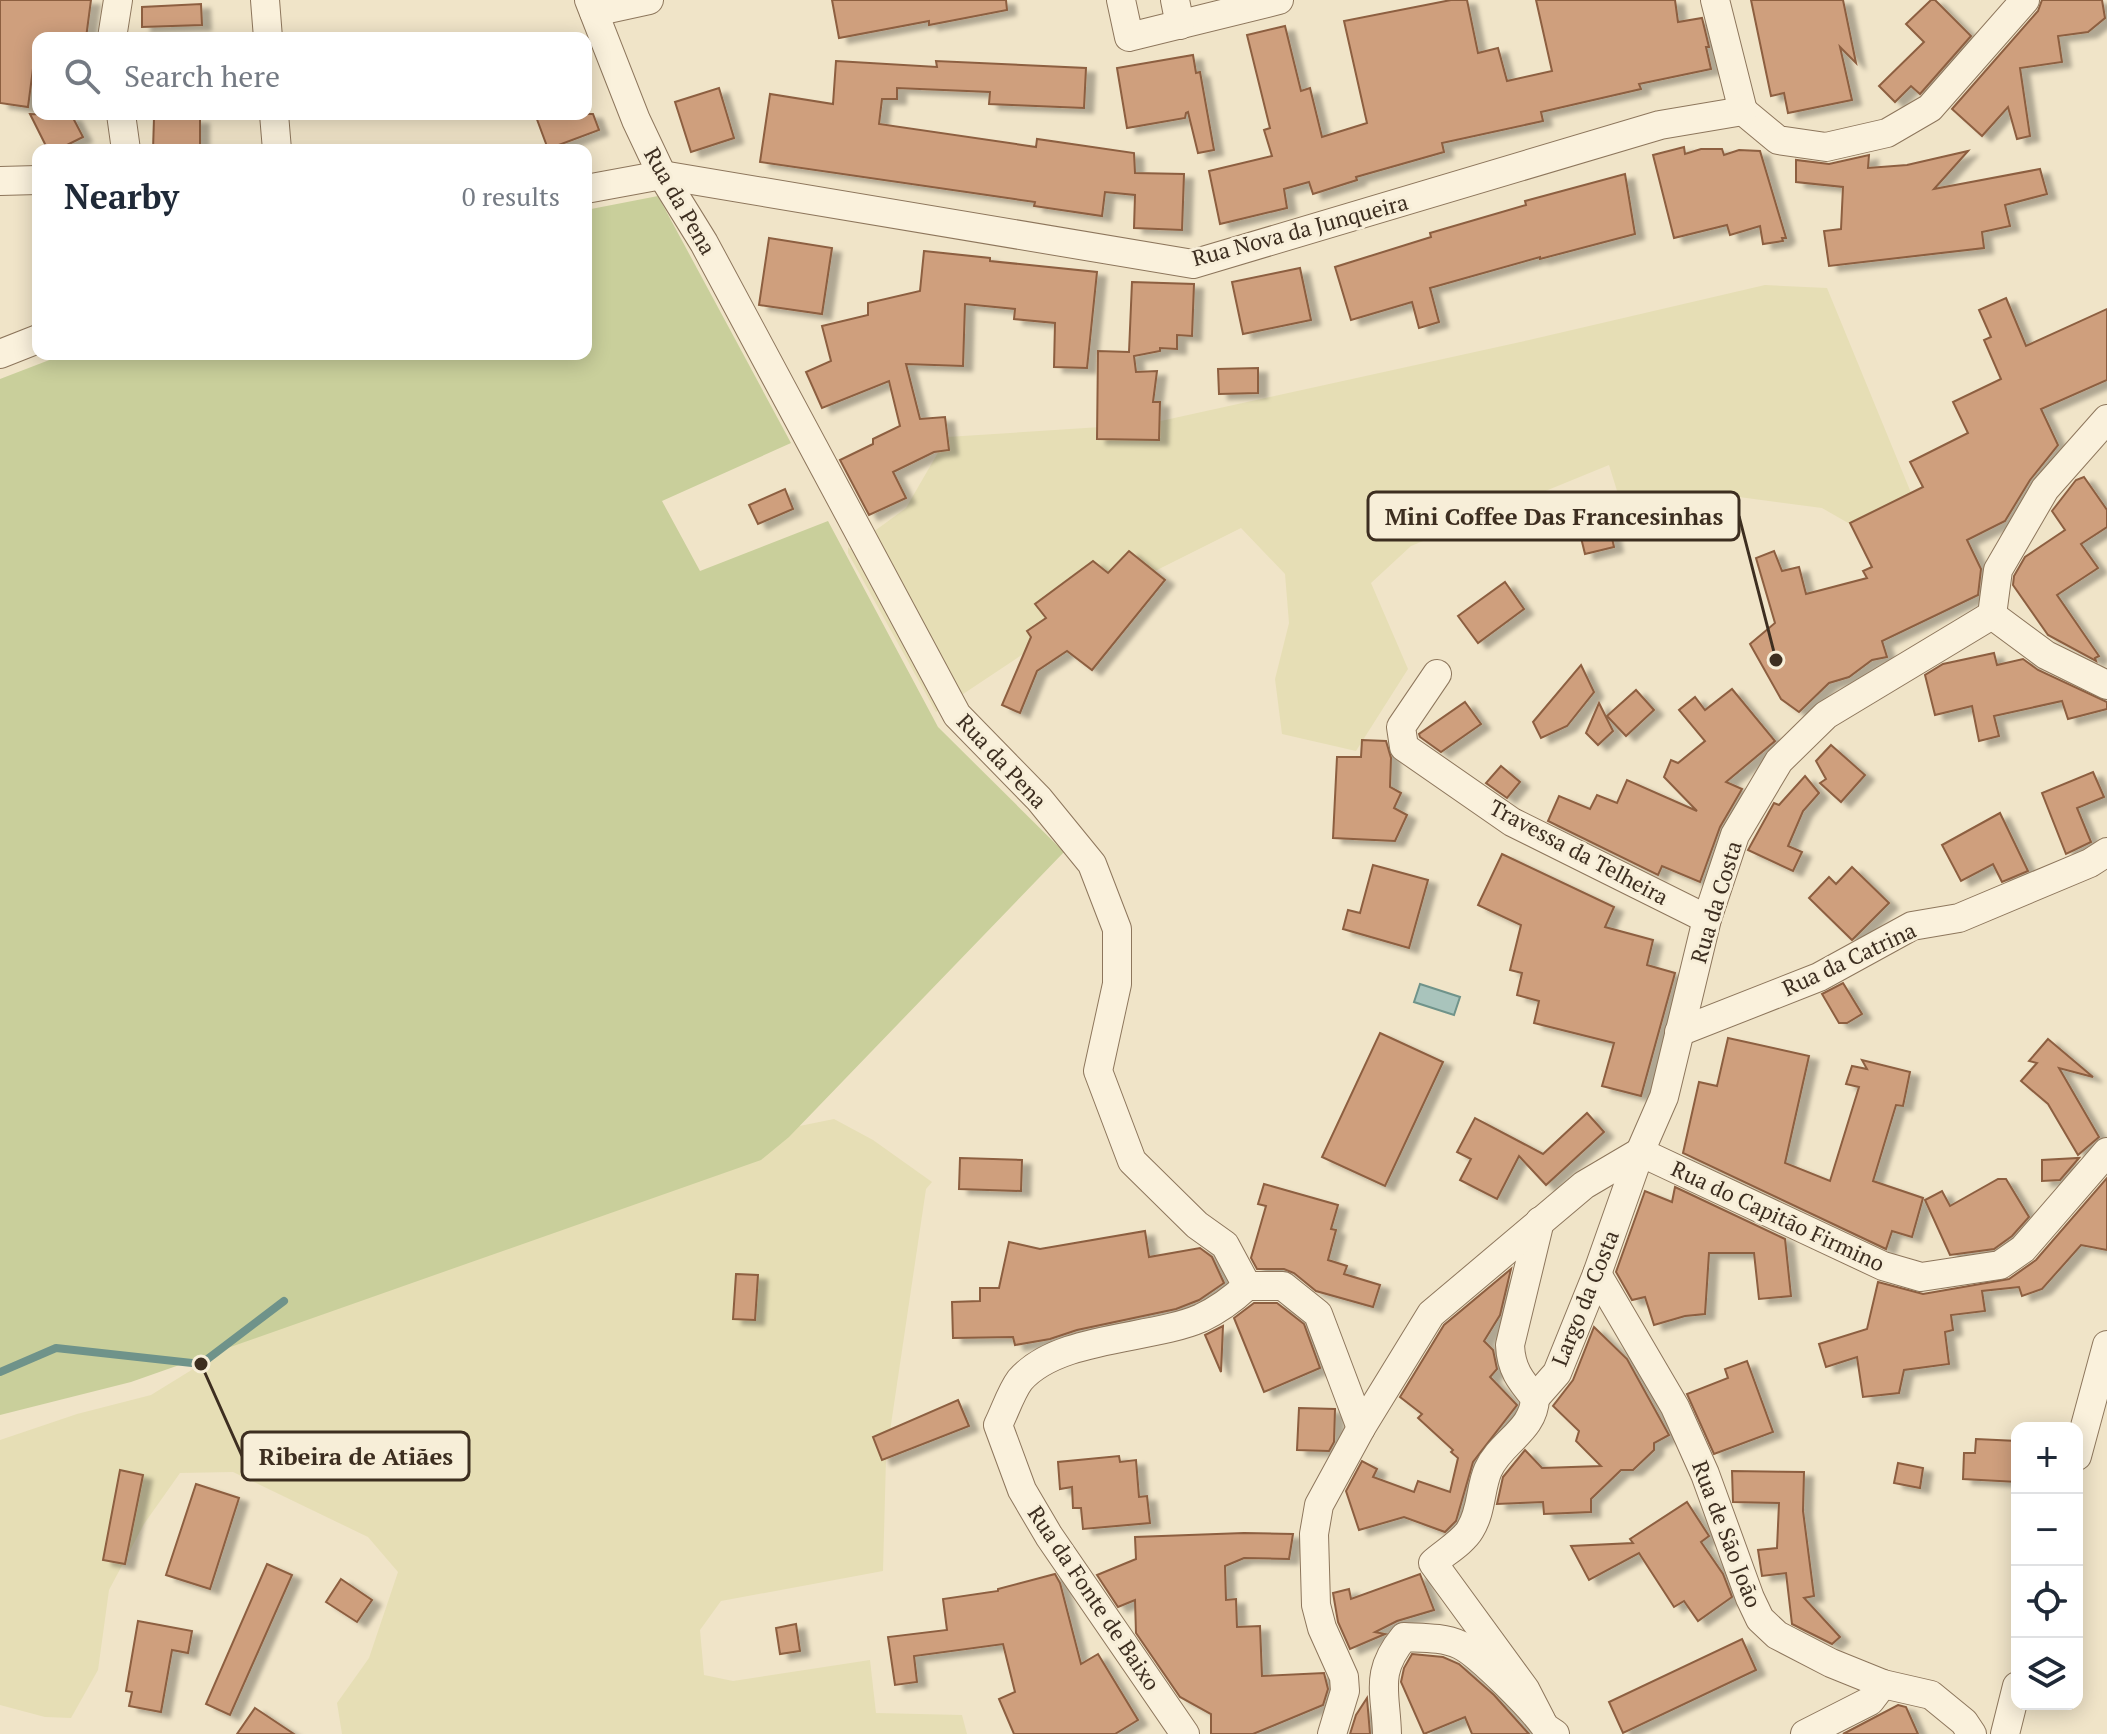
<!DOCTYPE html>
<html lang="en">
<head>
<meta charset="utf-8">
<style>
	:root { --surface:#fff; --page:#f2f2f3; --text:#1f2937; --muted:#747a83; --line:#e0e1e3 }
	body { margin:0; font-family:"PT Serif",serif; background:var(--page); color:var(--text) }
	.controls { position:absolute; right:24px; bottom:24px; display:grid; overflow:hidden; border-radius:16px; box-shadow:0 4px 20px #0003 }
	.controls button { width:72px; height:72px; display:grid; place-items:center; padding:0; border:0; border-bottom:2px solid var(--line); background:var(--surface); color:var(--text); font:40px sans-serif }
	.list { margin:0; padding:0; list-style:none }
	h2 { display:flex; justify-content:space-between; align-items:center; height:104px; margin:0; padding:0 32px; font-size:34px }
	h2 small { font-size:26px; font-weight:400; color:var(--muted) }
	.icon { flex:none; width:44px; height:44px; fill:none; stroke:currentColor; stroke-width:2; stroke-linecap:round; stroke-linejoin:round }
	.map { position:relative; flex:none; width:2107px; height:1734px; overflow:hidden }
	.search { position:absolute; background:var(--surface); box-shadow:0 4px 20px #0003; left:32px; top:32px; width:560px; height:88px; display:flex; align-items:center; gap:20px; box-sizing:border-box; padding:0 28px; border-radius:16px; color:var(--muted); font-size:30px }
	.panel { position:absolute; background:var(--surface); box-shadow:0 4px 20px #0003; left:32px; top:144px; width:560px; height:216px; border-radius:16px }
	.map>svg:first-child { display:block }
</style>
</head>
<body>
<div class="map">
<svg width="2107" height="1734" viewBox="0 0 2107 1734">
	<defs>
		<filter id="shadow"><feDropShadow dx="9" dy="5" stdDeviation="2" flood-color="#0004"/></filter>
	</defs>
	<rect width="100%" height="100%" fill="#f0e4c8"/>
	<!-- farmland -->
	<g fill="#e6deb5">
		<polygon points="1765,285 1827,288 1914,500 1883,543 1822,508 1739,497 1690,523 1632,539 1609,465 1411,546 1371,583 1408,669 1356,751 1282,734 1275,679 1289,623 1285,574 1241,528 1127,585 936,712 848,553 848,547 850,549 906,508 947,437 1147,424 1529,340"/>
		<polygon points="834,1119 873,1140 932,1182 926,1189 886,1458 883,1571 721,1601 700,1630 704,1675 733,1681 870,1660 876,1713 962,1715 967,1734 342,1734 337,1703 369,1658 398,1572 368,1537 233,1472 180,1473 144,1524 109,1590 98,1670 71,1718 45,1717 0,1705 0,1440 77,1414 151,1395 326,1287 765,1133"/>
	</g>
	<!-- green -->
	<polygon fill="#c9cf9b" points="658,196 791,443 662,501 700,571 828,521 938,727 1064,852 789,1137 761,1160 131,1382 0,1415 0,379 65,354 586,354 586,210"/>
	<!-- water -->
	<polygon fill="#a9c4bc" stroke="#6f938a" stroke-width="2" points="1420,984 1460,997 1454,1015 1414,1002"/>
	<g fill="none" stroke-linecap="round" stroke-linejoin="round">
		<!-- stream -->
		<polyline stroke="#6f938a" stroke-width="8" points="0,1372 56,1348 201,1364 284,1301"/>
	</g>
	<!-- building -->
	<g fill="#cf9f7d" stroke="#8d5f41" stroke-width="2" filter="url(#shadow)">
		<polygon points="0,0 91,0 86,38 37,38 28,107 0,103"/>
		<polygon points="832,0 1006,0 1007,10 929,25 929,21 839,38"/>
		<polygon points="1451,0 1467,0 1478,53 1498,48 1507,81 1552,71 1536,0 1675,0 1678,22 1702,18 1709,47 1706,47 1711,69 1639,84 1641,89 1541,112 1543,121 1442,143 1444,152 1356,177 1357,180 1313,194 1309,182 1284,189 1287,208 1220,224 1209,171 1272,156 1264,130 1270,128 1247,35 1285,26 1301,91 1310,88 1322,137 1367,123 1344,21"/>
		<polygon points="1751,0 1843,0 1856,63 1840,47 1852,100 1788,113 1784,93 1771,96"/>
		<polygon points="1931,0 1935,0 1971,36 1920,94 1911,86 1895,102 1879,86 1924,42 1906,24"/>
		<polygon points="2042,0 2102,0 2105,18 2088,32 2058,36 2062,62 2020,68 2030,136 2017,139 2008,107 1982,136 1952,109 2038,11"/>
		<polygon points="201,4 202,25 142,27 142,7"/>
		<polygon points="1193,55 1196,73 1200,72 1214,150 1198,153 1188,112 1186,113 1185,118 1127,128 1117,68"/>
		<polygon points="836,61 937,67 936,61 1086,68 1084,108 989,104 990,92 897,88 897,99 882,99 879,124 1036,147 1037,139 1134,153 1135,173 1184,174 1182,230 1134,228 1135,195 1105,192 1102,216 1034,206 1035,202 760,162 770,94 833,104"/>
		<polygon points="719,88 734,138 691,152 675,102"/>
		<polygon points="30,114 72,116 83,137 57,150 48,150"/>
		<polygon points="535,114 593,114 599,130 548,149"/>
		<polygon points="154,118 200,119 200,150 153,150"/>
		<polygon points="1684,147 1685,154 1701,149 1722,149 1724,155 1739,150 1760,151 1786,238 1782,238 1783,241 1763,244 1760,226 1730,235 1727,225 1674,238 1653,155"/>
		<polygon points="1968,151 1934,189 2040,169 2047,194 2005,205 2010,226 1982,232 1984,248 1829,266 1824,231 1841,229 1843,187 1796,182 1796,160 1829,164 1869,155 1868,168 1907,165"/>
		<polygon points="1625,174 1635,234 1540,259 1540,257 1430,288 1439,322 1419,328 1412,302 1351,320 1335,267 1431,237 1430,233 1526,205 1525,201"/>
		<polygon points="769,238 832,248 822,314 759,305"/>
		<polygon points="924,251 990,258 990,261 1097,272 1087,368 1054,367 1055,323 1014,319 1015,309 965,304 963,366 906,364 920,419 945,417 949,450 934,452 893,472 906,498 869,515 840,460 873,444 873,439 900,426 889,381 822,408 806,372 831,361 822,326 868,315 868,303 920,291"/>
		<polygon points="1300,268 1311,320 1243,334 1232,282"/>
		<polygon points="1132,282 1194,284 1192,336 1177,335 1177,349 1160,348 1160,351 1134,356 1136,372 1157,371 1153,402 1160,402 1159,440 1097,439 1098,351 1129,352"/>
		<polygon points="2006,298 2026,346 2107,309 2107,380 2041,409 2058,445 2030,480 2005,521 1967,540 1981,569 1978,595 1882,641 1887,657 1872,660 1849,677 1829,683 1799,712 1781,699 1750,644 1775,623 1756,558 1774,551 1782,571 1799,567 1806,594 1867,578 1863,571 1872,567 1850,523 1923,487 1910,462 1968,433 1953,402 2001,379 1984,340 1991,337 1979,310"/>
		<polygon points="1258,368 1258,393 1219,394 1218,369"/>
		<polygon points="2084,477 2107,510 2107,527 2081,544 2098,568 2057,595 2099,656 2095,658 2096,661 2048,635 2013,585 2014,576 2025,557 2065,530 2052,511 2076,480"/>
		<polygon points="785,489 793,509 758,524 749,505"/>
		<polygon points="1606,511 1614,547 1585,554 1576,517"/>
		<polygon points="1129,551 1165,580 1092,670 1067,651 1037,671 1020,713 1002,705 1031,637 1027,631 1046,618 1035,604 1093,561 1108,573"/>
		<polygon points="1505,582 1524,609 1478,643 1458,616"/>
		<polygon points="1994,653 1997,665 2023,659 2038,670 2107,702 2107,709 2068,719 2062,701 1994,716 1999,736 1979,741 1972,706 1935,715 1925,675 1943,664"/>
		<polygon points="1581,665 1594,692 1567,726 1541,738 1533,722"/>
		<polygon points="1732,689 1775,741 1726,782 1742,789 1720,827 1700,882 1662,866 1658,875 1548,821 1559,796 1590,809 1597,795 1617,803 1627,780 1697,811 1664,777 1671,760 1678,763 1705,741 1679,710 1695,697 1705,710"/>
		<polygon points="1636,690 1654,710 1626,736 1607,716"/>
		<polygon points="1465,702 1481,724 1441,752 1420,737 1419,734"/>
		<polygon points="1599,703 1613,731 1598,745 1586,733"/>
		<polygon points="1362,740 1386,741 1391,758 1390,787 1401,793 1394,808 1407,815 1395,841 1333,838 1337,757 1361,757"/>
		<polygon points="1831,745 1865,775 1841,802 1820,783 1826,779 1816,761"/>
		<polygon points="1501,766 1520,782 1507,798 1486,783"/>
		<polygon points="2093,772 2104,797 2077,808 2091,842 2066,854 2042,793"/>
		<polygon points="1805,776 1819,793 1803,811 1788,846 1802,852 1793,871 1748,850 1774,803 1779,805"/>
		<polygon points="2000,813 2028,871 2002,882 1993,864 1961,881 1942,845"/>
		<polygon points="1502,854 1614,907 1605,927 1653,940 1647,965 1675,973 1641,1096 1602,1086 1614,1043 1534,1023 1539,1001 1517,995 1522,973 1510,970 1521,925 1478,905"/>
		<polygon points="1373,865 1428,880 1409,948 1343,929 1348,910 1360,913"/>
		<polygon points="1852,867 1889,903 1852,940 1809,898 1829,877 1836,884"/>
		<polygon points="1843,983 1862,1014 1847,1023 1839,1023 1822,994"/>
		<polygon points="1380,1033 1443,1062 1385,1186 1322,1157"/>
		<polygon points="1728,1038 1809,1056 1785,1163 1830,1181 1859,1087 1846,1084 1852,1066 1867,1069 1862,1060 1910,1072 1903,1106 1896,1105 1873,1181 1923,1198 1912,1237 1892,1231 1886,1249 1683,1153 1699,1082 1717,1086"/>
		<polygon points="2048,1039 2093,1077 2059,1068 2099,1137 2078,1155 2048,1104 2021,1081 2037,1063 2029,1061"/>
		<polygon points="1587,1113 1604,1132 1546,1185 1519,1156 1497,1199 1460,1180 1471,1159 1457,1152 1475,1118 1543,1154"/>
		<polygon points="960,1158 1022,1160 1021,1191 959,1189"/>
		<polygon points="2079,1158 2060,1180 2042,1181 2042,1160"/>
		<polygon points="2107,1178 2107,1250 2081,1245 2042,1289 2022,1296 2019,1287 1982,1291 1985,1311 1951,1315 1953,1330 1945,1332 1949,1364 1904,1370 1899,1393 1863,1397 1857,1357 1826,1367 1819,1344 1867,1329 1878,1282 1923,1294 2009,1279 2036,1260"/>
		<polygon points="1998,1179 2006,1179 2029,1217 2012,1236 1994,1249 1950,1255 1925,1200 1942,1191 1950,1206"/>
		<polygon points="1264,1184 1338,1205 1331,1229 1336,1230 1328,1260 1347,1266 1344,1274 1380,1285 1373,1307 1316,1291 1294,1273 1284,1269 1257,1269 1251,1258 1266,1206 1258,1204"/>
		<polygon points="1675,1187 1785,1239 1791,1296 1759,1299 1754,1253 1709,1253 1705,1314 1685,1316 1654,1325 1645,1297 1632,1300 1616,1272 1645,1191 1672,1202"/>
		<polygon points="1145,1231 1149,1257 1200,1248 1212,1257 1224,1283 1199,1300 1176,1309 1077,1330 1050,1339 1015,1345 1013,1337 953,1338 952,1302 980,1301 980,1288 999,1288 1009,1242 1040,1249"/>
		<polygon points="1511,1269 1500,1315 1484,1341 1493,1350 1497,1369 1490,1377 1517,1405 1473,1462 1456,1521 1445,1532 1404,1517 1359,1530 1346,1491 1362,1461 1377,1469 1373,1477 1414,1492 1418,1481 1450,1492 1458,1458 1451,1452 1453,1450 1418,1418 1422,1414 1400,1397 1444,1325"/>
		<polygon points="736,1274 758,1275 755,1320 733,1319"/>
		<polygon points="1254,1303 1277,1303 1304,1324 1320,1368 1264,1392 1234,1318"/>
		<polygon points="1223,1326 1221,1372 1205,1335"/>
		<polygon points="1594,1327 1627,1359 1669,1435 1654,1443 1654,1450 1633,1470 1621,1470 1591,1499 1591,1512 1544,1514 1543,1502 1497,1504 1503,1477 1525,1450 1542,1468 1601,1466 1576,1441 1579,1431 1553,1406 1573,1380"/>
		<polygon points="1747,1361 1773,1432 1714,1454 1687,1394 1728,1378 1725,1369"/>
		<polygon points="958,1400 969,1426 882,1460 873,1437"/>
		<polygon points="1299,1408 1335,1409 1334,1442 1329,1451 1297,1450"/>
		<polygon points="1976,1439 2017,1441 2017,1482 1963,1479 1964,1453 1975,1453"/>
		<polygon points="1119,1456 1120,1462 1136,1460 1139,1497 1147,1496 1150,1523 1083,1529 1081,1508 1073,1508 1072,1487 1060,1489 1058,1462"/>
		<polygon points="1898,1463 1923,1468 1920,1488 1894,1483"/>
		<polygon points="120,1470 143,1475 125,1564 103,1560"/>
		<polygon points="1732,1471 1804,1472 1803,1511 1814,1596 1804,1598 1840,1637 1832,1644 1792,1624 1786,1573 1762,1576 1758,1550 1777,1548 1779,1503 1733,1502"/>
		<polygon points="196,1484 239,1498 210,1589 166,1575"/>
		<polygon points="1687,1502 1709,1536 1701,1542 1723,1574 1732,1597 1698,1621 1684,1601 1674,1607 1639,1553 1589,1580 1571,1546 1633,1543 1630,1539"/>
		<polygon points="1244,1533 1293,1534 1289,1559 1244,1558 1225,1566 1226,1600 1236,1599 1237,1627 1260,1626 1262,1676 1324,1673 1328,1689 1323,1705 1253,1734 1211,1734 1211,1714 1180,1697 1136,1633 1135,1600 1118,1607 1097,1575 1136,1559 1135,1537"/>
		<polygon points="267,1564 292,1575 230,1715 206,1704"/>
		<polygon points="1055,1574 1060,1583 1081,1664 1098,1654 1138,1720 1115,1734 1014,1734 999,1699 1015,1692 1003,1644 914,1656 917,1682 895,1685 888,1637 947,1630 943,1599 998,1591 998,1589"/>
		<polygon points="1420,1574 1434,1610 1397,1621 1375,1632 1385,1634 1350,1649 1338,1622 1333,1593 1349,1589 1351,1599"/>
		<polygon points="341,1579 372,1600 357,1622 326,1602"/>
		<polygon points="138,1621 192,1631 188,1653 172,1650 161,1712 129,1706 132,1692 126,1691"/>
		<polygon points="796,1624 800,1651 780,1654 776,1628"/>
		<polygon points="1742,1639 1756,1670 1623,1733 1609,1702"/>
		<polygon points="1412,1654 1443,1657 1459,1664 1494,1695 1529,1734 1472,1734 1465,1717 1424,1734 1401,1682 1404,1668"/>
		<polygon points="1367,1698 1370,1734 1350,1734 1356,1715"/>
		<polygon points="1898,1705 1906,1707 1918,1734 1843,1734"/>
		<polygon points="255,1708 294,1734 237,1734"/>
	</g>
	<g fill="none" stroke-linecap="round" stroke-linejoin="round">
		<!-- street casing -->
		<g stroke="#8d765c" stroke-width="30">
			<g id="street">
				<polyline points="265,0 268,38"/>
				<polyline points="589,0 636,120 662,175 704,243 957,715 1039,799 1092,864 1117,929 1117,984 1098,1071 1132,1161 1197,1225 1225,1245 1247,1286"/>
				<polyline points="1121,0 1129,37 1279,0"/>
				<polyline points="1175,0 1180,25"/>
				<polyline points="1715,0 1743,111"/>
				<polyline points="594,12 649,0"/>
				<polyline points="112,38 118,0"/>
				<polyline points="1743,111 1778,140 1826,147 1887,133 1930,108 2025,0"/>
				<polyline points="121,114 126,150"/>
				<polyline points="274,114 277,150"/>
				<polyline points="0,181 38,180"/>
				<polyline points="586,189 662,175 1193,264 1660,125 1743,111"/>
				<polyline points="0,354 38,339"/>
				<polyline points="1992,615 1998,570 2045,489 2107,419"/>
				<polyline points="1992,615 2046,655 2107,685"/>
				<polyline points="1437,674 1401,727 1404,747 1512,822 1707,919"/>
				<polyline points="1679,1032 1819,977 1912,926 1959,918 2090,863 2107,852"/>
				<polyline points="1640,1152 1883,1266 1921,1277 2000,1265 2023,1249 2107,1152"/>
				<polyline points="1597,1274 1675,1407 1705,1474 1750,1598 1760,1619 1777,1635 1831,1663 1883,1684 1931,1695 1964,1722 1972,1734"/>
				<polyline points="1247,1286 1283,1286 1318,1314 1361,1428"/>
				<polyline points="1535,1398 1557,1373 1597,1274 1640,1152 1664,1097 1707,919 1735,835 1779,761 1826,715 1992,615"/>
				<path d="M1535,1398C1534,1431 1501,1441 1488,1470C1480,1488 1482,1511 1470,1530C1463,1542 1444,1553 1433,1563L1525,1689L1541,1720"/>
				<path d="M1535,1398C1520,1380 1511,1369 1510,1345L1540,1221"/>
				<polyline points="2077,1456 2107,1345"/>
				<path d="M1185,1734L1049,1536L1022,1490L998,1425C1005,1411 1011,1392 1020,1380C1058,1336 1151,1340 1201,1318C1218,1310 1233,1299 1247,1286"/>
				<polyline points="1332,1734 1345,1691 1344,1677 1322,1628 1316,1605 1314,1534 1319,1505 1361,1428 1431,1314 1584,1185 1640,1152"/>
				<path d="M1387,1734C1386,1692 1374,1673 1404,1637C1422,1638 1443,1637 1460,1645C1479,1654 1534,1710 1546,1728L1555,1734"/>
				<polyline points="1805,1734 1870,1701 1883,1684"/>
				<polyline points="2005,1734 2017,1686"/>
			</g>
		</g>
		<!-- street -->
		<use href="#street" stroke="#faf1dc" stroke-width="28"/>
	</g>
	<g text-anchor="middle" stroke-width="6" stroke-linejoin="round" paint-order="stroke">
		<!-- street labels -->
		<g font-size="22" fill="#3d2e20" stroke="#f7eed8">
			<text transform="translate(680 201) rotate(60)" y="8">Rua da Pena</text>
			<text transform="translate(1300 230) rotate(-15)" y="8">Rua Nova da Junqueira</text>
			<text transform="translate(1002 761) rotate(47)" y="8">Rua da Pena</text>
			<text transform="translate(1579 852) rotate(28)" y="8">Travessa da Telheira</text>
			<text transform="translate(1716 902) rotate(-73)" y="8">Rua da Costa</text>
			<text transform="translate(1849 959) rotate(-25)" y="8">Rua da Catrina</text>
			<text transform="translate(1778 1216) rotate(25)" y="8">Rua do Capitão Firmino</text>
			<text transform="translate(1585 1298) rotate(-68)" y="8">Largo da Costa</text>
			<text transform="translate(1727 1534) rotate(69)" y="8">Rua de São João</text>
			<text transform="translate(1094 1598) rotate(56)" y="8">Rua da Fonte de Baixo</text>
		</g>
	</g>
	<!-- callouts -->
	<path fill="none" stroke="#3d2e20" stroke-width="3" d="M1776 660L1739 516M201 1364L242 1456"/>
	<g fill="#3d2e20" stroke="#f7eed8" stroke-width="3">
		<circle cx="1776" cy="660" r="8"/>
		<circle cx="201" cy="1364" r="8"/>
	</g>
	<g fill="#f7eed8" stroke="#3d2e20" stroke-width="3">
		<rect x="1368" y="492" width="371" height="48" rx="8"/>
		<rect x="242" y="1432" width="227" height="48" rx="8"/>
	</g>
	<g font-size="24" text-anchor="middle" font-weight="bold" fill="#3d2e20">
		<text x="1554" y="525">Mini Coffee Das Francesinhas</text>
		<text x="356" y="1465">Ribeira de Atiães</text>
	</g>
</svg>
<div class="controls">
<button>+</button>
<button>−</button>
<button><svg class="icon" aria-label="locate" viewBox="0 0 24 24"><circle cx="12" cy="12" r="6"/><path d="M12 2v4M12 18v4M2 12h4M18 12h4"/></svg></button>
<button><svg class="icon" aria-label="layers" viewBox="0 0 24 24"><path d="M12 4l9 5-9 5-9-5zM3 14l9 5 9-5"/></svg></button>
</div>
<div class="search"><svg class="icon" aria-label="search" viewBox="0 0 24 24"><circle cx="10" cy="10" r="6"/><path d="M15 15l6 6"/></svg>Search here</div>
<section class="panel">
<h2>Nearby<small>0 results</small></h2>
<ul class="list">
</ul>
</section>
</div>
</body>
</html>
